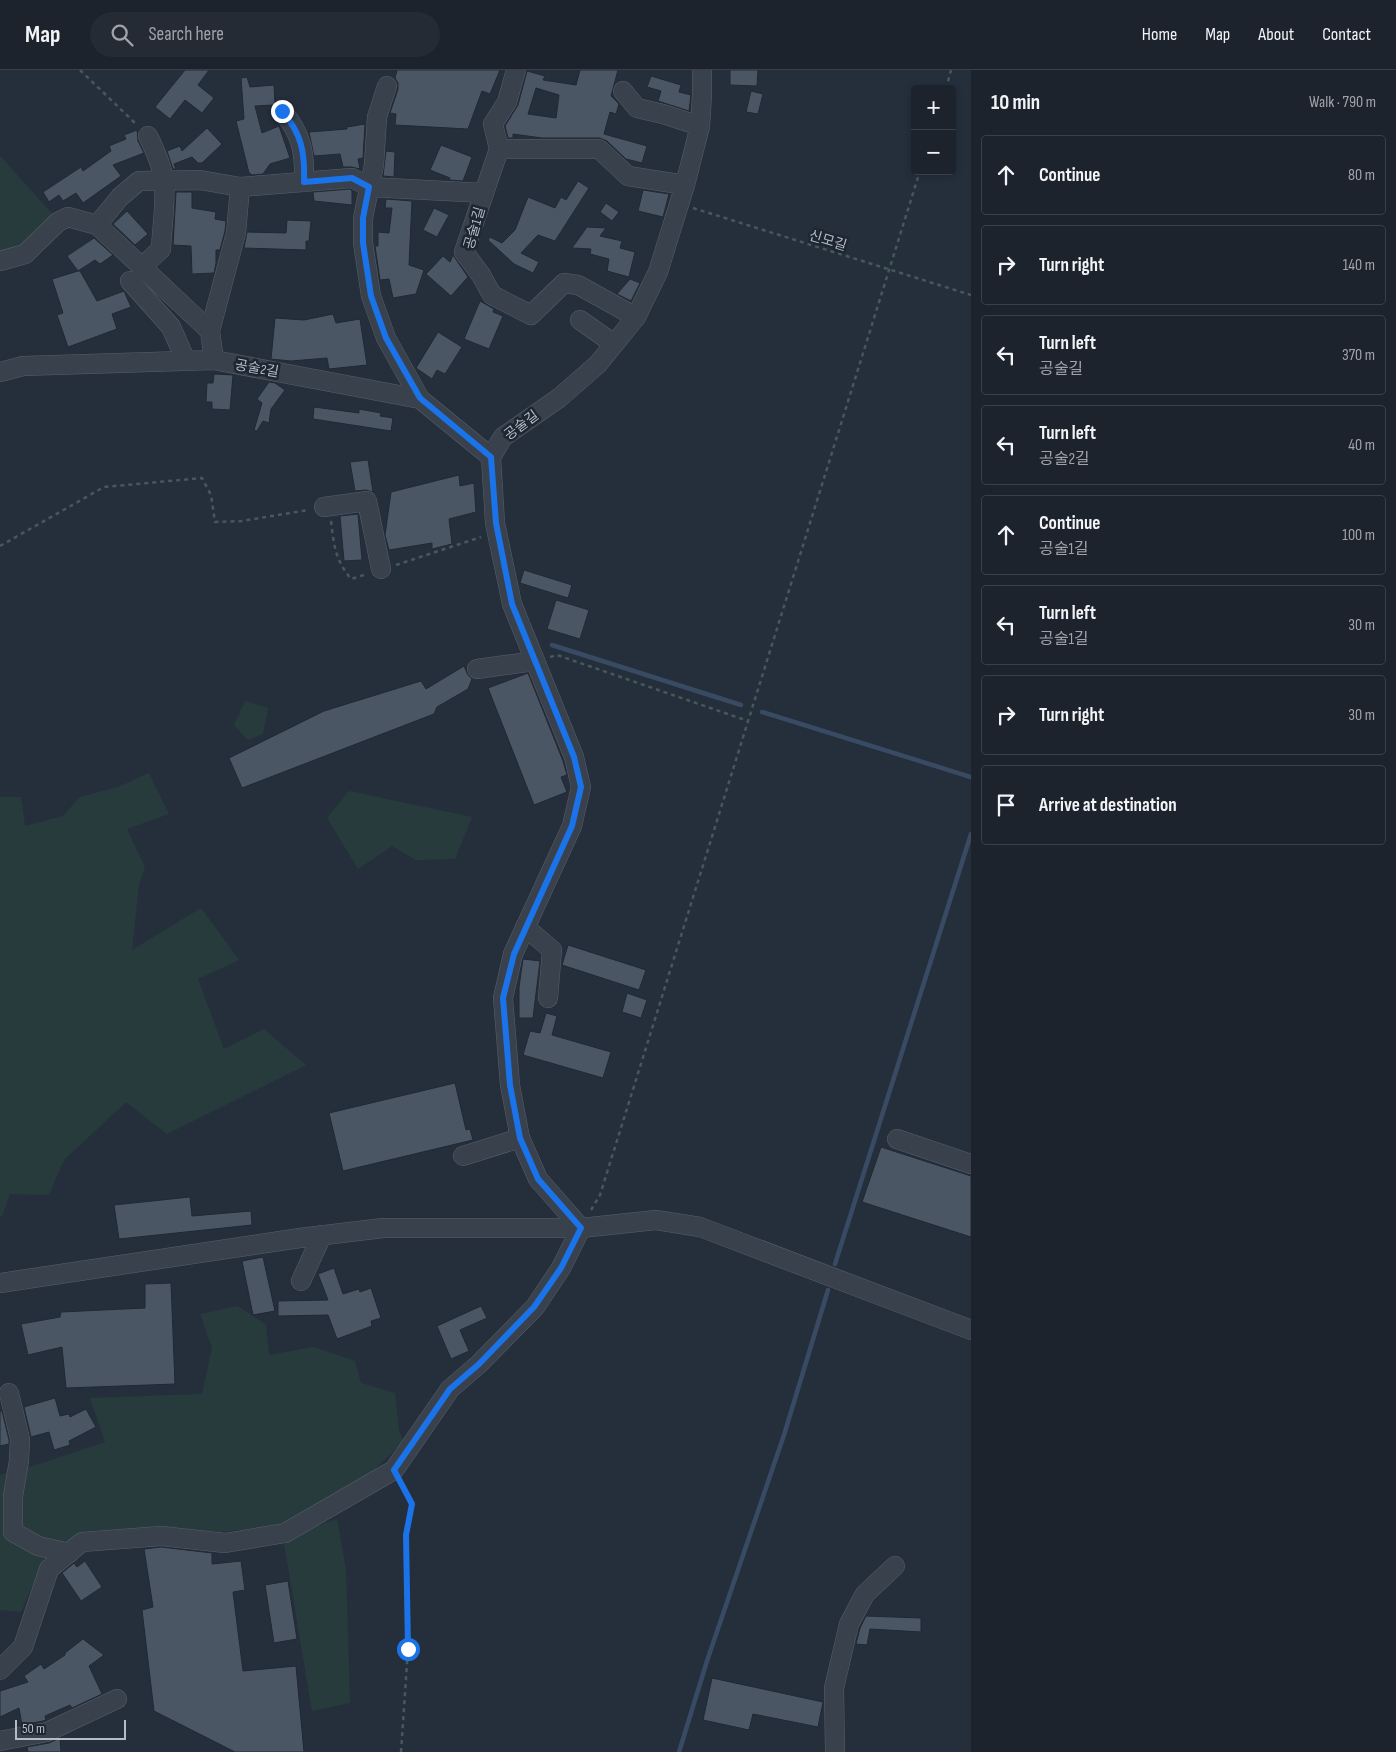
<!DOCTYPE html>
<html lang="en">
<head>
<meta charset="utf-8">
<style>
	:root { --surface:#1c232d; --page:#252b35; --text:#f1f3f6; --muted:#a0a4aa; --line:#3a4049 }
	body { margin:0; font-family:"Sofia Sans Condensed","Noto Sans KR",sans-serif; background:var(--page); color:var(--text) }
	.controls { position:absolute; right:15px; top:15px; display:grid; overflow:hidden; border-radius:5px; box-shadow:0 2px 8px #0003 }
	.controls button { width:45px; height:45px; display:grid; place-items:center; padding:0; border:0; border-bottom:1px solid var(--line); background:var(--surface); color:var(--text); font:25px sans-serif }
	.scale { position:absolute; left:15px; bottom:12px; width:111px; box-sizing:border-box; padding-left:5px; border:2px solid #b4bcc8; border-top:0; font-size:14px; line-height:18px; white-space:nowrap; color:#b4bcc8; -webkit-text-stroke:4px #1e2631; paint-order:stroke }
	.stop { position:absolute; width:15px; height:15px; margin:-11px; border:4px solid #1a73e8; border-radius:50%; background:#fff }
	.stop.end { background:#1a73e8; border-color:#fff; box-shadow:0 1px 5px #0008 }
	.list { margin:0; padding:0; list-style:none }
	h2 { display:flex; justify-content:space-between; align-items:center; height:65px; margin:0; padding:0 20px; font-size:21px }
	h2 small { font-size:16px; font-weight:400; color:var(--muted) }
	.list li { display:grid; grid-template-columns:32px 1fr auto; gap:15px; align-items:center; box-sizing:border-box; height:80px; margin:0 10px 10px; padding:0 10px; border:1px solid var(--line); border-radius:5px }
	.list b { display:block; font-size:19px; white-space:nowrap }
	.list p { margin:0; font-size:16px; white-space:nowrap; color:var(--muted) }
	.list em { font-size:16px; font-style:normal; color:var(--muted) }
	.icon { flex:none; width:28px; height:28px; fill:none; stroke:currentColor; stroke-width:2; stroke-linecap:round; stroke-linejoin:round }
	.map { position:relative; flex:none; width:971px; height:1682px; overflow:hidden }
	header { display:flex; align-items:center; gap:30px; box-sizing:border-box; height:70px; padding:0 25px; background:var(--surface); border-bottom:1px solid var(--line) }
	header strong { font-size:24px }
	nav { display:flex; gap:28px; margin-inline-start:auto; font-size:18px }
	.search { width:350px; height:45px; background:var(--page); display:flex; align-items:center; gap:12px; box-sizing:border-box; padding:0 18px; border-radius:28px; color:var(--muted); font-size:19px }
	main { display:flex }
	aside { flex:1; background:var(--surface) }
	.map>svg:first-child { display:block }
</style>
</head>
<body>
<header>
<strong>Map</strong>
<div class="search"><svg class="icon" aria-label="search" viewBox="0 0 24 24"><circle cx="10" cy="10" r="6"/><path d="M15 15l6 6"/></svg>Search here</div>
<nav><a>Home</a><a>Map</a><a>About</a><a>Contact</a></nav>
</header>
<main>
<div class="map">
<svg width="971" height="1682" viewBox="0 0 971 1682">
	<rect width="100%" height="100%" fill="#252f3c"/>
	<!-- green -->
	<g fill="#273b3d">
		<polygon points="0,86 56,148 26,174 0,184"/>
		<polygon points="245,631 268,638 263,664 248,670 234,655"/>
		<polygon points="149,703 169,744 127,759 145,797 139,814 132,880 201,838 239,890 198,909 224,979 264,959 306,995 167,1064 126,1032 64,1090 49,1125 10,1124 2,1146 0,1146 0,727 21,727 25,756 63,746 80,727 118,717"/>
		<polygon points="349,721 472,747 455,789 416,790 392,776 358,799 327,748"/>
		<polygon points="238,1236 266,1255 269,1285 313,1277 355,1291 361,1313 395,1323 399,1361 404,1371 367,1407 278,1455 221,1462 156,1458 86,1461 45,1488 21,1542 0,1540 0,1405 27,1398 105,1372 90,1328 202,1324 212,1278 200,1244"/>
		<polygon points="337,1449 346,1500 350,1633 312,1641 283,1467"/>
	</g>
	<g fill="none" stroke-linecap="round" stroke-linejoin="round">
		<!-- stream -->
		<g stroke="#394b63" stroke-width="4.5">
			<polyline points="552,575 741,635"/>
			<polyline points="762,642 971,707"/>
			<polyline points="835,1194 971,764"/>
			<polyline points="679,1682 707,1591 784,1365 828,1220"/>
		</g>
	</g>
	<!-- building -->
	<g fill="#4b5665" stroke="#202833" fill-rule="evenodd">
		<polygon points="185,0 209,0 198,15 214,28 202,43 185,30 170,49 155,37"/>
		<polygon points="397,0 500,0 490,24 482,21 468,59 395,55 396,44 390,43 398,19 398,13 395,8"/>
		<path d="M580,0H618L611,26L619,34L616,44L610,42L604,64L647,76L642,93L626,89L607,71L600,68H542L513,64V68H508L505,56L518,35L527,1L545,6L543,10L576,15ZM536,18L559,25L556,48L528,44Z"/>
		<polygon points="730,0 758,0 757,16 730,15"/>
		<polygon points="651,6 681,15 679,22 691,25 689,41 658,31 661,21 647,17"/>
		<polygon points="247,7 250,17 274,15 275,33 273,35 255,36 262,63 279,56 290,88 270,94 263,104 252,105 249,103 236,51 244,49 241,8"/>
		<polygon points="751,21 763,24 758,44 746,42"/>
		<polygon points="365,54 363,88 358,89 360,99 352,97 343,97 340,84 314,86 309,62 347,59 347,57"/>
		<polygon points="207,58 222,74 202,93 198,93 192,87 174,94 176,99 173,99 167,81 180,76 182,81"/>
		<polygon points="137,60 138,71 144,83 113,95 121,106 83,133 76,123 63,131 59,125 49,132 43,122 81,97 83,101 111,81 109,76 126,69 124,65"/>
		<polygon points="441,75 472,87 463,111 449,110 450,108 430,100"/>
		<polygon points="386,81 395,82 394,107 383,106"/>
		<polygon points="578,111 589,118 555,171 538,165 521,183 539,192 533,203 514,194 488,170 490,167 502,173 515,160 528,127 555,138 561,127 566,130"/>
		<polygon points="350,119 352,121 352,135 314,131 313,122"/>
		<polygon points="643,120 669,124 663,147 638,141"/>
		<polygon points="176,122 192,122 192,138 216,142 215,149 226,151 225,161 220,180 216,180 216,193 214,203 192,204 191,176 173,175"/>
		<polygon points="386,129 412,131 409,195 424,200 416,224 393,228 389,209 380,210 375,176 378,176 378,162 389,163 392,138 385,138"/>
		<polygon points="606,133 619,142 612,151 600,142"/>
		<polygon points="434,138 449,145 437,167 423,160"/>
		<polygon points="127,141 148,164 135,175 113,154"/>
		<polygon points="287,150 311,151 309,171 306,171 306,180 244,178 247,162 286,163"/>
		<polygon points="587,157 606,158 600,166 622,171 620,178 635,182 629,207 607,201 609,189 590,184 591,179 572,178"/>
		<polygon points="94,168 113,185 100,194 95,190 78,201 80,201 97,231 124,221 131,237 112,244 117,259 68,277 57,245 63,243 52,209 78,201 67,186"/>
		<polygon points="453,185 468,207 451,226 426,204 443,186 450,192"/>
		<polygon points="630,209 640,213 631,231 617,224"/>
		<polygon points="480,231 494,239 493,242 503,246 489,279 464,269"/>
		<polygon points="333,244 336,253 360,249 367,295 329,299 327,288 291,291 271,289 275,248 304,250"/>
		<polygon points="438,262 462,277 445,304 437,300 432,309 416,298"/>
		<polygon points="214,304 233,305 230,340 212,339 212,332 206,332 207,313 213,313"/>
		<polygon points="269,312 275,313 285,320 271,339 269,353 263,351 257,361 254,360 262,333 257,329"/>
		<polygon points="314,337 359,343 359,339 381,343 380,346 393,348 391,361 313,349"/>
		<polygon points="368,390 373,422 366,420 355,421 350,392"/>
		<polygon points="459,405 460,416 474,413 476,442 449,449 452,474 432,479 432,473 389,480 385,465 391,422"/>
		<polygon points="358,444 362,490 344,491 340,446"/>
		<polygon points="524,500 572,515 568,528 520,513"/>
		<polygon points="556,530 589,540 580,569 547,559"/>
		<polygon points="464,596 468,605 472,609 468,619 437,637 434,644 242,718 229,688 324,641 421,611 426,619"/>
		<polygon points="528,603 563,691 567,705 561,707 567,722 534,735 488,618"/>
		<polygon points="568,875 646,900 639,920 562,895"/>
		<polygon points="523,889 540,891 533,948 519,948 519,917"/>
		<polygon points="627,923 647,930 641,948 622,942"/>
		<polygon points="546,943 557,946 552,965 611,982 603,1008 523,985 530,961 540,963"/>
		<polygon points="455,1013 466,1060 470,1059 473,1070 343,1101 329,1043"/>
		<polygon points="881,1077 971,1106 971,1167 862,1132"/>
		<polygon points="190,1127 192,1146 251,1141 252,1155 119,1169 114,1135"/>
		<polygon points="263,1187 275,1241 253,1245 242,1191"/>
		<polygon points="334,1198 343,1224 359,1219 360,1222 371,1218 381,1248 371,1251 372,1256 337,1269 328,1245 278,1246 278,1231 328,1230 318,1204"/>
		<polygon points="171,1213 175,1314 66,1318 62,1277 28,1285 21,1254 60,1247 61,1242 145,1238 145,1214"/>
		<polygon points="481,1236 487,1248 460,1260 469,1281 451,1289 437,1256"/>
		<polygon points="55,1328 60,1346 69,1344 70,1347 86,1339 96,1357 69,1371 70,1375 54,1380 49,1362 31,1367 24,1337"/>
		<polygon points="0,1341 2,1341 9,1370 9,1374 0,1376"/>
		<polygon points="161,1477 212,1483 212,1494 241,1491 245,1520 233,1522 243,1601 296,1596 304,1682 235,1682 154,1641 142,1540 153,1537 144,1479"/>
		<polygon points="85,1491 102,1517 81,1531 62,1503 74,1493 77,1497"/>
		<polygon points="288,1511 297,1569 274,1573 265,1515"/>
		<polygon points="866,1546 921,1548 921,1562 870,1559 867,1575 856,1574 860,1558"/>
		<polygon points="83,1569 104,1585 89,1596 102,1624 72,1638 70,1635 45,1646 46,1650 43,1651 22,1655 19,1638 0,1647 0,1621 28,1612 24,1606 41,1594 44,1599 65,1585 65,1583"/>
		<polygon points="712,1608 823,1632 818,1657 753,1644 749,1660 703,1650"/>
		<polygon points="60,1668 61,1682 28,1682 27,1677 49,1673"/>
	</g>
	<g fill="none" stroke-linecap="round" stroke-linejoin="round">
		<!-- minor casing -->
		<g stroke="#575f6a" stroke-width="20">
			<g id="minor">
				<polyline points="516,0 507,32 493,54 499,79 599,79 628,106 685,115"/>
				<polyline points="387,16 377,47 374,95 363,148 363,173 371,226 386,268 420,329"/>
				<polyline points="623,21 637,38 663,44 700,56"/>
				<path d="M282,41C302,64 305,83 304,112"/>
				<polyline points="499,79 464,182 481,205 492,225 531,245 564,213 578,215 636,247"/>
				<polyline points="97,155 120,127 139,111 200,110 240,117 352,108 369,117 484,123"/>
				<polyline points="0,191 25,184 58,152 68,147 97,155 210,261"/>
				<path d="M142,197L161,179C162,157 166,133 164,111C162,95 155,80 148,66"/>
				<polyline points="130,211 171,257 186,291"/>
				<polyline points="580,250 614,274"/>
				<polyline points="214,290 210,261 236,163 240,117"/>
				<polyline points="0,302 23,296 214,290 420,329 491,387"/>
				<polyline points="324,437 367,431 381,499"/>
				<polyline points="477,599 535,591"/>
				<polyline points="525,857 552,880 548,928"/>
				<polyline points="897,1069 971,1094"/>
				<polyline points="463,1086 520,1068"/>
				<polyline points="301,1211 322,1165"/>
				<polyline points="0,1213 300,1168 383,1158 581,1158 656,1150 700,1157 971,1260"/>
				<polyline points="9,1323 20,1369 19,1391 13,1426 13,1462 38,1476 69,1483"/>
				<polyline points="0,1600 23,1577 49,1499 82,1472 161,1466 225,1473 285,1463 394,1400 450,1319 479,1294 535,1237 561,1198 581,1158 538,1109 520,1068 510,1015 503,928 513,884 572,756 581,717 574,687 512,534 495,453 491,387 503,367 559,328 598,294 636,247 658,202 685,115 700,56 702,25 702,0"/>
				<polyline points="0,1671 47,1662 117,1629"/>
				<polyline points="835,1682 834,1618 849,1554 865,1524 895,1496"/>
			</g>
		</g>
		<!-- path -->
		<g stroke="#45585a" stroke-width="2.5" stroke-dasharray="4 4" stroke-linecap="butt">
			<polyline points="80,0 137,55"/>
			<polyline points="946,19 951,0"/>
			<polyline points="693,138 971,225"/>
			<path d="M331,451C334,476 335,489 351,509L367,504"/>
			<polyline points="0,476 104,417 202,408 211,425 215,452 242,451 308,440"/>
			<polyline points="396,495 481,467"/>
			<polyline points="550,587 557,585 748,651"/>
			<polyline points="591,1140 600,1125 920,101"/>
			<polyline points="401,1682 408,1579 406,1465 412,1434 402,1415"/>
		</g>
		<!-- minor -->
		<use href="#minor" stroke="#39414c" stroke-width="19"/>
	</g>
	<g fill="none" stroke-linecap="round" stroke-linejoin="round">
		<!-- route -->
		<path stroke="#1a73e8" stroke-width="6" d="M282,41C302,64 305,83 304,112L352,108L369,117L363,148V173L371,226L386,268L420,328L491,387L496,453L512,534L574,687L581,717L572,756L514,884L503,928L510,1015L520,1068L538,1109L581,1158L561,1198L534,1237L479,1294L450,1319L394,1400L412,1434L406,1465L408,1579"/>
	</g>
	<g text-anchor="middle" stroke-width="5" stroke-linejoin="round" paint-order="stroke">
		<!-- street labels -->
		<g font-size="14" fill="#b4bcc8" stroke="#1e2631">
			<text transform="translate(474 158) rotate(-74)" y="5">공술1길</text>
			<text transform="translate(828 170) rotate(17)" y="5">신모길</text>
			<text transform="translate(257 298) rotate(10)" y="5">공술2길</text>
			<text transform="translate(521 355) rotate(-37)" y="5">공술길</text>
		</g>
	</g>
</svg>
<div class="controls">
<button>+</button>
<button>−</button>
</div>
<div class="scale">50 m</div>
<div class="stop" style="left:408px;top:1579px"></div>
<div class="stop end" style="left:282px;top:41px"></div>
</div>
<aside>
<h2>10 min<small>Walk · 790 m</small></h2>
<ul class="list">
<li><svg class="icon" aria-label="ahead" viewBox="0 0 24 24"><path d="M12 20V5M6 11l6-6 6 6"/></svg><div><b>Continue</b></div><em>80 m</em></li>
<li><svg class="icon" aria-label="right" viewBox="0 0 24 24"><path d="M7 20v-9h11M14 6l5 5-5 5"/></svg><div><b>Turn right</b></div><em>140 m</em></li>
<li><svg class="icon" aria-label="left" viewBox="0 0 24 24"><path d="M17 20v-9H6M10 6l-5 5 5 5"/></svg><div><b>Turn left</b><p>공술길</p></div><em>370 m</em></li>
<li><svg class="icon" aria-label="left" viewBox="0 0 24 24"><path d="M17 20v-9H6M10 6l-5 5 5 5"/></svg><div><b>Turn left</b><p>공술2길</p></div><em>40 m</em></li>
<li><svg class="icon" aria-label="ahead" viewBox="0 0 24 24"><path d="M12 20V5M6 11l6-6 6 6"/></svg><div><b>Continue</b><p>공술1길</p></div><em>100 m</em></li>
<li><svg class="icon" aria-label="left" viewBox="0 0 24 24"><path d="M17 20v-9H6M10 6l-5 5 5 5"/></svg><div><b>Turn left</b><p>공술1길</p></div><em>30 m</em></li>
<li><svg class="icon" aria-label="right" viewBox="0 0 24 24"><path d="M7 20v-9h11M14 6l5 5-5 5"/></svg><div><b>Turn right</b></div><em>30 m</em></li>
<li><svg class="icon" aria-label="arrive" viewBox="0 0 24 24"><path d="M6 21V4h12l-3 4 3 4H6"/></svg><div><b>Arrive at destination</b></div></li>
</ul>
</aside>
</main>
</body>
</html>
